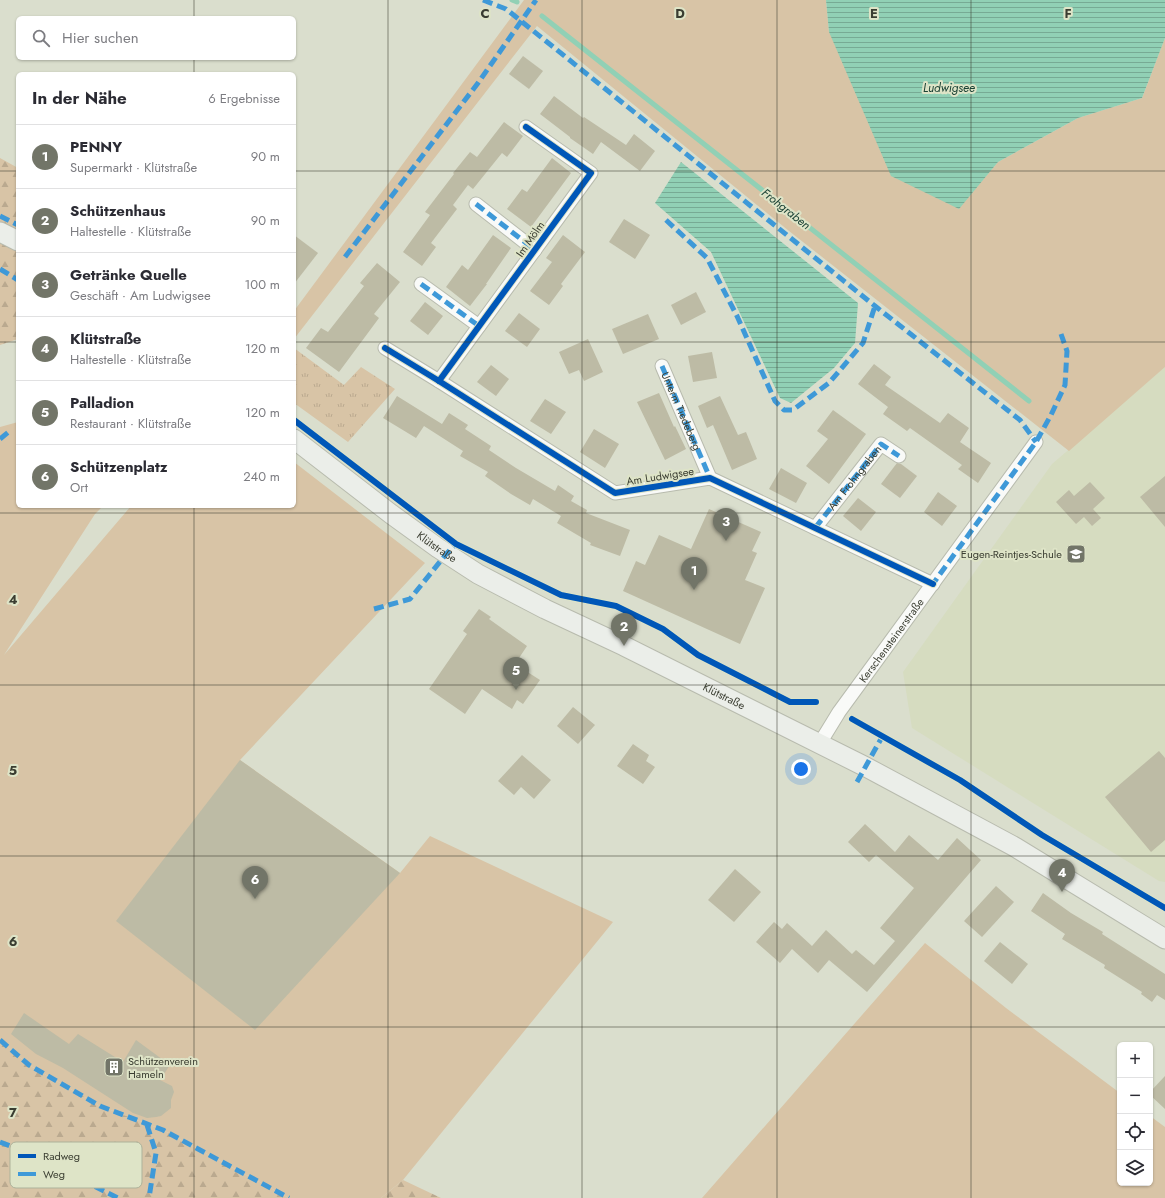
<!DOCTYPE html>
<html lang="de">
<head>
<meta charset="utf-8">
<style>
	:root { --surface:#fff; --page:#f2f2f3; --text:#2b2b33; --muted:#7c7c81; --line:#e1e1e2; --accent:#727568 }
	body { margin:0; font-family:Jost,sans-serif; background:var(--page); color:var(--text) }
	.controls { position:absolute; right:12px; bottom:12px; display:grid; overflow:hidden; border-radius:6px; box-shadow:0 1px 3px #0004 }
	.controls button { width:36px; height:36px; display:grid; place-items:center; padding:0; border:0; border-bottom:1px solid var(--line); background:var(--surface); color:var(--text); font:20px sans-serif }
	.you { position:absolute; left:801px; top:769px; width:14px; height:14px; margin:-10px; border:3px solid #fff; border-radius:50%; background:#1a73e8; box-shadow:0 0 0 6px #1a73e833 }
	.badge { display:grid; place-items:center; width:26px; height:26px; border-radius:50%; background:var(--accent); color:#fff; font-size:13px; font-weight:700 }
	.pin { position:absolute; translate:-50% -33px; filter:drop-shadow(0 1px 2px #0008) }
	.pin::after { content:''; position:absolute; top:21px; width:14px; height:12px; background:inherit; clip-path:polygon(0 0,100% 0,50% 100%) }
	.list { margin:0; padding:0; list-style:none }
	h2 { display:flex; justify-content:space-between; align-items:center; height:52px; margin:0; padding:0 16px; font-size:17px }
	h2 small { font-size:13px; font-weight:400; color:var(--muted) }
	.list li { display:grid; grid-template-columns:26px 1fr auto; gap:12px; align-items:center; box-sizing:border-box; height:64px; padding:0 16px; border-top:1px solid var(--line) }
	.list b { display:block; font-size:15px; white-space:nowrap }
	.list p { margin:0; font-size:13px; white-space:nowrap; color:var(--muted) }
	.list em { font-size:13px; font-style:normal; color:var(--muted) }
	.icon { flex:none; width:22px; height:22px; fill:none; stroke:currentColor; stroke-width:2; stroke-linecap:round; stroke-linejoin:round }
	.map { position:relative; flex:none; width:1165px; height:1198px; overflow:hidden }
	.search { position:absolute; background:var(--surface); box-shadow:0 1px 3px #0004; left:16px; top:16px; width:280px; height:44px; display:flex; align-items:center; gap:10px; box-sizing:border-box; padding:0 14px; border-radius:6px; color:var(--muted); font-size:15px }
	.panel { position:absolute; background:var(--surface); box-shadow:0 1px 3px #0004; left:16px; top:72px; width:280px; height:436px; border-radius:6px }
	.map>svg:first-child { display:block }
</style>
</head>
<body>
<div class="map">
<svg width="1165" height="1198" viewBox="0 0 1165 1198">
	<defs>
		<pattern id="forest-firs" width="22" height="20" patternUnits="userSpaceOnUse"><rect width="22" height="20" fill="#d8c4a6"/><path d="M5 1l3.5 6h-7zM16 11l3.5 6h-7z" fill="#baa98f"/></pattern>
		<pattern id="park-tufts" width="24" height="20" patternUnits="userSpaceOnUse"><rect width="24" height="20" fill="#d8c4a6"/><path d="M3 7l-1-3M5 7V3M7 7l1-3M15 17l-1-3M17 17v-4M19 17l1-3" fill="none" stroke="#baa98f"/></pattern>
		<pattern id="water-rules" width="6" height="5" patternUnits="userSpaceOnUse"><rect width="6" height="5" fill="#91d0b5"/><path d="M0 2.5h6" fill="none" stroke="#77aa94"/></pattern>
	</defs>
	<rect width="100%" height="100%" fill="#dadecd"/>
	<!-- built -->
	<polygon fill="#d6dcc0" points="1165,367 1165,882 1159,881 912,728 903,672 1052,464"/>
	<!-- green -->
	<g fill="#d8c4a6">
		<polygon points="524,0 826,0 829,32 959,208 998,162 1078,118 1142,98 1165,38 1165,367 1069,451 789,231 537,26 294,339 294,311"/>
		<polygon points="18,422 18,506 103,506 95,514 4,655 131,506 294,506 294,462 425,563 240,760 400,873 430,836 613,922 403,1180 381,1198 289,1198 163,1130 100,1106 29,1065 0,1040 0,427"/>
		<polygon points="925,943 1006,1008 1120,1093 1120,1183 1150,1183 1150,1116 1165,1127 1165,1198 702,1198"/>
	</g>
	<!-- forest -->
	<g fill="url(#forest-firs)">
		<polygon points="0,158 18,168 18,339 0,345"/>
		<polygon points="0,1040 29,1065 100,1106 163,1130 289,1198 0,1198"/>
		<polygon points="403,1180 441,1198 381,1198"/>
	</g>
	<!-- park -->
	<polygon fill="url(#park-tufts)" points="294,348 344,385 361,367 395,389 348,442 294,403"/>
	<!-- water -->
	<g fill="url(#water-rules)">
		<polygon points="826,0 1165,0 1165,38 1142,98 1078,118 998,162 959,209 891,176 829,32"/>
		<polygon points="681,162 858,303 855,343 834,368 791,403 780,398 711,252 655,203"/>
	</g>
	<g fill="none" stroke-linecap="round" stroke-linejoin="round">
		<!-- stream -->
		<g stroke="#91d0b5" stroke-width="5">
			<polyline points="512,0 517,2"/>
			<polyline points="542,16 1029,401"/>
		</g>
	</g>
	<!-- building -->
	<g fill="#bdbba5">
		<polygon points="523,56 543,71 529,89 509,74"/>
		<polygon points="554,96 583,118 584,117 626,145 634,134 655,151 640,171 601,142 593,154 570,138 570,137 540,114"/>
		<polygon points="504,122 523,136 507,157 502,153 473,189 468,185 453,205 457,209 431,243 436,247 422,266 403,252 430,215 425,212 454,174 453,173 470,152 477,157"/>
		<polygon points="552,158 571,173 531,227 507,209 522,189 527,192"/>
		<polygon points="624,219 650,235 635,259 609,242"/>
		<polygon points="294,235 318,253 294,284"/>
		<polygon points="493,235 511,248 486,284 487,284 470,306 446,287 462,265 468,270"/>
		<polygon points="563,235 585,252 561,284 563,286 549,305 530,291 552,262 546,258"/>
		<polygon points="377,263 400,282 374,314 379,318 339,372 306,348 321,328 328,332 364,286 360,283"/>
		<polygon points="696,292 706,312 681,325 671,305"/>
		<polygon points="425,302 443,316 428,335 410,321"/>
		<polygon points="519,313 540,329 527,347 505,331"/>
		<polygon points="648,314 659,339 623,354 612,329"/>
		<polygon points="588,339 603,372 584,381 579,370 569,374 559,352"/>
		<polygon points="712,352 717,378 693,382 688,356"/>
		<polygon points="874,364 891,377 885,385 940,423 948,413 969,428 960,442 991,463 978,483 958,469 962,465 910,428 907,431 883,414 888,407 858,384"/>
		<polygon points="491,365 509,379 496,396 477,382"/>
		<polygon points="659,393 674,427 675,426 686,449 665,460 637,402"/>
		<polygon points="397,396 442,424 449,413 468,425 465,429 491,446 489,450 516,468 555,491 558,485 574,496 571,501 587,510 586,513 630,530 620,556 590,545 591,543 557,523 561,516 533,499 530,505 511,494 485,476 488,472 460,456 463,451 424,426 416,438 383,418"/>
		<polygon points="720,396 738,435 746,432 757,459 732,470 713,425 707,428 698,406"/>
		<polygon points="545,399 566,412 551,434 530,421"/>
		<polygon points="833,410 866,434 829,484 806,466 828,439 817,431"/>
		<polygon points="594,429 619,444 605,468 580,452"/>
		<polygon points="897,463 901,464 917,476 900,498 881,484"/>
		<polygon points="781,468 807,483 796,503 769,489"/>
		<polygon points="1165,476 1165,527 1140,497"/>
		<polygon points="1090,482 1105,498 1093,509 1101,518 1092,526 1084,517 1076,524 1056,502 1069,490 1074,496"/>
		<polygon points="938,492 957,506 942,526 924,512"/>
		<polygon points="858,498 876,512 861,531 843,516"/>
		<polygon points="709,509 761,532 752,551 757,553 745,580 765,588 740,644 623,591 636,561 645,565 659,535 691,549"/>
		<polygon points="479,609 491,617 489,619 527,646 515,664 540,680 523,704 517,700 512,709 482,689 465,714 429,689 467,634 463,631"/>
		<polygon points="573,707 595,725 578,744 557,726"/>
		<polygon points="633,744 649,755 646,761 655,767 643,784 617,766"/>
		<polygon points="1159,751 1165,758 1165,840 1151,852 1105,797"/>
		<polygon points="522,755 551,780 534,799 521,787 514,795 498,781"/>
		<polygon points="240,760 400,873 255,1030 116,921"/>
		<polygon points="865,824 895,852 909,835 938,860 957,838 981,860 867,992 829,960 818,973 792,949 780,963 756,942 774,922 782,929 787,923 812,946 826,930 852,954 856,950 874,965 895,941 880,928 914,888 876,855 869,862 848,842"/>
		<polygon points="735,869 761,892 734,922 708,900"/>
		<polygon points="996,886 1014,902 982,937 964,921"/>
		<polygon points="1043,893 1071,913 1103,932 1102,934 1165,974 1165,1000 1157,995 1152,1002 1141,994 1142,992 1104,968 1105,965 1062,939 1065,934 1031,911"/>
		<polygon points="1000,942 1028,964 1012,984 984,961"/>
		<polygon points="24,1013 69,1044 78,1034 123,1062 136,1040 170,1065 160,1080 172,1086 174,1092 171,1100 171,1108 161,1116 156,1117 147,1118 133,1113 63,1068 36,1054 11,1034"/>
		<polygon points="1165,1076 1165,1109 1150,1095 1150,1092"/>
	</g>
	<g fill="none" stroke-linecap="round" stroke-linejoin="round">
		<!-- minor casing -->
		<g stroke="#b8bbae" stroke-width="15">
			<g id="minor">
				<polyline points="476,204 535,250"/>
				<polyline points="421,284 479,326"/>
				<polyline points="385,348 439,381 615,493 710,478 933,584"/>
				<polyline points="662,366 710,478"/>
				<polyline points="439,381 591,173 526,127"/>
				<polyline points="815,528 881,444 899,456"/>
				<path id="s1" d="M820,743L839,712L1036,442"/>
			</g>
		</g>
		<!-- secondary casing -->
		<g stroke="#b8bbae" stroke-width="21">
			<g id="secondary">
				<polyline points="0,232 18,241"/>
				<path id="s2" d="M294,439L391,514L438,548L478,574L545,609L624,646L866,767L1015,847L1165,939"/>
			</g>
		</g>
		<!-- minor -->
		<use href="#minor" stroke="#f9faf8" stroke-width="13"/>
		<!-- secondary -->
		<use href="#secondary" stroke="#ebeee9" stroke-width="19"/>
		<!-- quiet -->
		<g stroke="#3e99d8" stroke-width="5" stroke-dasharray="10 5" stroke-linecap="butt">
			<polyline points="483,0 506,9 521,21 875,306 1020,420 1036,442"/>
			<polyline points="476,204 535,250"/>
			<polyline points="0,216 18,225"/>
			<polyline points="666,220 707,258 737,316 775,401 784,410 793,410 829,383 863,343 875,306"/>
			<polyline points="345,257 478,83 536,0"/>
			<polyline points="0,269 18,280"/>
			<polyline points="421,284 479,326"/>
			<path id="s3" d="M662,366L710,478"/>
			<polyline points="0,439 11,430"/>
			<path id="s4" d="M815,528L881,444L899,456"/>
			<polyline points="930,583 933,584 940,574 1036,442 1051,415 1065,385 1067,351 1061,334"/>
			<polyline points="374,609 410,599 447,553 456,544"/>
			<polyline points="857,782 882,737"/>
			<polyline points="0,1040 29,1065 100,1106 163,1130 289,1198"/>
			<polyline points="147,1125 156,1153 149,1198"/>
			<polyline points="0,1142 23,1151 118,1198"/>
		</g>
		<!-- cycleway casing -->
		<g stroke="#dee4c7" stroke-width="8">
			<g id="cycleway">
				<polyline points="385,348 439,381 615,493 710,478 933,584"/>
				<polyline points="439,381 591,173 526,127"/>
				<polyline points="294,420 456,544 561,595 616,606 663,629 698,655 790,702 816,702"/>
				<polyline points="852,719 960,780 1042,835 1165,908"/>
			</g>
		</g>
		<!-- cycleway -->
		<use href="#cycleway" stroke="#0057b8" stroke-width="6"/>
	</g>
	<!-- grid -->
	<path fill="none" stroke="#3a3d31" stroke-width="1" stroke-opacity="0.55" d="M194,0V18M388,0V1198M582,0V1198M777,0V1198M971,0V1198M194,58V74M0,171H18M294,171H1165M0,342H18M294,342H1165M194,506V1198M0,513H1165M0,685H1165M0,856H1165M0,1027H1165"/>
	<!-- icons -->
	<defs>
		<g id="school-square" transform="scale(1)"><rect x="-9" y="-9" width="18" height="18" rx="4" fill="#727568" stroke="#dee4c7"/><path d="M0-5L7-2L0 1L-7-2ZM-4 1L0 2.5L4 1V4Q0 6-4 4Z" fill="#fff"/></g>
		<g id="building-square" transform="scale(1)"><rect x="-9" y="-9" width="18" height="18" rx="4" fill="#727568" stroke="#dee4c7"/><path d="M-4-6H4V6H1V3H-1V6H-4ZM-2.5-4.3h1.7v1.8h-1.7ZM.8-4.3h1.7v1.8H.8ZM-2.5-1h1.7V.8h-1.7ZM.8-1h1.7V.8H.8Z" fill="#fff"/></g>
	</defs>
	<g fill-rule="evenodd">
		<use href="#school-square" x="1076" y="554"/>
		<use href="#building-square" x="114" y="1067"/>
	</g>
	<g text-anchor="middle" stroke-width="4" stroke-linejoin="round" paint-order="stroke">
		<!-- street labels -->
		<g font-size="11" fill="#3a3d31" stroke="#dee4c7">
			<text transform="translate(530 239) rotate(-55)" y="4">Im Mölm</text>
			<text dy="4" stroke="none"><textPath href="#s3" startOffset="49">Unterm Tiedeberg</textPath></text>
			<text transform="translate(660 476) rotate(-9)" y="4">Am Ludwigsee</text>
			<text dy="4" stroke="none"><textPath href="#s4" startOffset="64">Am Frohngraben</textPath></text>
			<text dy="4" stroke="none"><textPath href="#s2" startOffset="179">Klütstraße</textPath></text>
			<text dy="4" stroke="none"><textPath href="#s1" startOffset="125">Kerschensteinerstraße</textPath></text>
			<text dy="4" stroke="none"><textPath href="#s2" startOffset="503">Klütstraße</textPath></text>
		</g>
		<!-- poi labels -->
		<g font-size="11" fill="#3a3d31" stroke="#dee4c7" text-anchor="end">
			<text x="1062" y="558">Eugen-Reintjes-Schule</text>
			<text x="128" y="1065" text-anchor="start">Schützenverein<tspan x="128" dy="13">Hameln</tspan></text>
		</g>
		<!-- water labels -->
		<g font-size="12" font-style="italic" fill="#1b4235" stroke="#dee4c7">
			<text x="949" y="92">Ludwigsee</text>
			<text transform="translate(786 209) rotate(38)" y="4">Frohgraben</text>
		</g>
	</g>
	<!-- legend -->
	<rect x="10" y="1142" width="132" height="46" rx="6" fill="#dee4c7" stroke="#adb29a" stroke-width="1"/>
	<rect x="18" y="1154" width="18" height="4" fill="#0057b8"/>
	<rect x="18" y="1172" width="18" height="4" fill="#3e99d8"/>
	<g font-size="11" fill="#3a3d31">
		<text x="43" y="1160">Radweg</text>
		<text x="43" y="1178">Weg</text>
	</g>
	<g font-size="13" text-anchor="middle" font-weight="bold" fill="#3a3d31" stroke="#dee4c7" stroke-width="4" stroke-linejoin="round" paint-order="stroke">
		<text x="485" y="18">C</text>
		<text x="680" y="18">D</text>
		<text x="874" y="18">E</text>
		<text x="1068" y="18">F</text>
		<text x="13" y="604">4</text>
		<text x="13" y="775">5</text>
		<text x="13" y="946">6</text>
		<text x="13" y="1117">7</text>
	</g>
</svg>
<div class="controls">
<button>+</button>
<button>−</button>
<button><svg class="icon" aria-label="locate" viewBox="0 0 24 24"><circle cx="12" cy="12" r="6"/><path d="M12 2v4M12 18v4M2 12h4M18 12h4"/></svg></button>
<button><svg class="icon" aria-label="layers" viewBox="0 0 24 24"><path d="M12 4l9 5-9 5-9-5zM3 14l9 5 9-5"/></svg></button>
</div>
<div class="you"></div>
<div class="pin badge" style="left:694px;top:590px">1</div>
<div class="pin badge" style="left:624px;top:646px">2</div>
<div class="pin badge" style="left:726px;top:541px">3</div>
<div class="pin badge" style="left:1062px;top:892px">4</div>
<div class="pin badge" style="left:516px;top:690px">5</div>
<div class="pin badge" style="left:255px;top:899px">6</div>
<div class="search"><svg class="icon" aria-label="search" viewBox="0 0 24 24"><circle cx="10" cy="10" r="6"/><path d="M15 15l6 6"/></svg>Hier suchen</div>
<section class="panel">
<h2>In der Nähe<small>6 Ergebnisse</small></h2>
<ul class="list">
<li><span class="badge">1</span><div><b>PENNY</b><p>Supermarkt · Klütstraße</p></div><em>90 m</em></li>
<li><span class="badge">2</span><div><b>Schützenhaus</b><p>Haltestelle · Klütstraße</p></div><em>90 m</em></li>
<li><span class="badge">3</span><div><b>Getränke Quelle</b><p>Geschäft · Am Ludwigsee</p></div><em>100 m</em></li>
<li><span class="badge">4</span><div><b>Klütstraße</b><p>Haltestelle · Klütstraße</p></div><em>120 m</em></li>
<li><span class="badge">5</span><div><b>Palladion</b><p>Restaurant · Klütstraße</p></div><em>120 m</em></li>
<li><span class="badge">6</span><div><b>Schützenplatz</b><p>Ort</p></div><em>240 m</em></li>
</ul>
</section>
</div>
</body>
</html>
